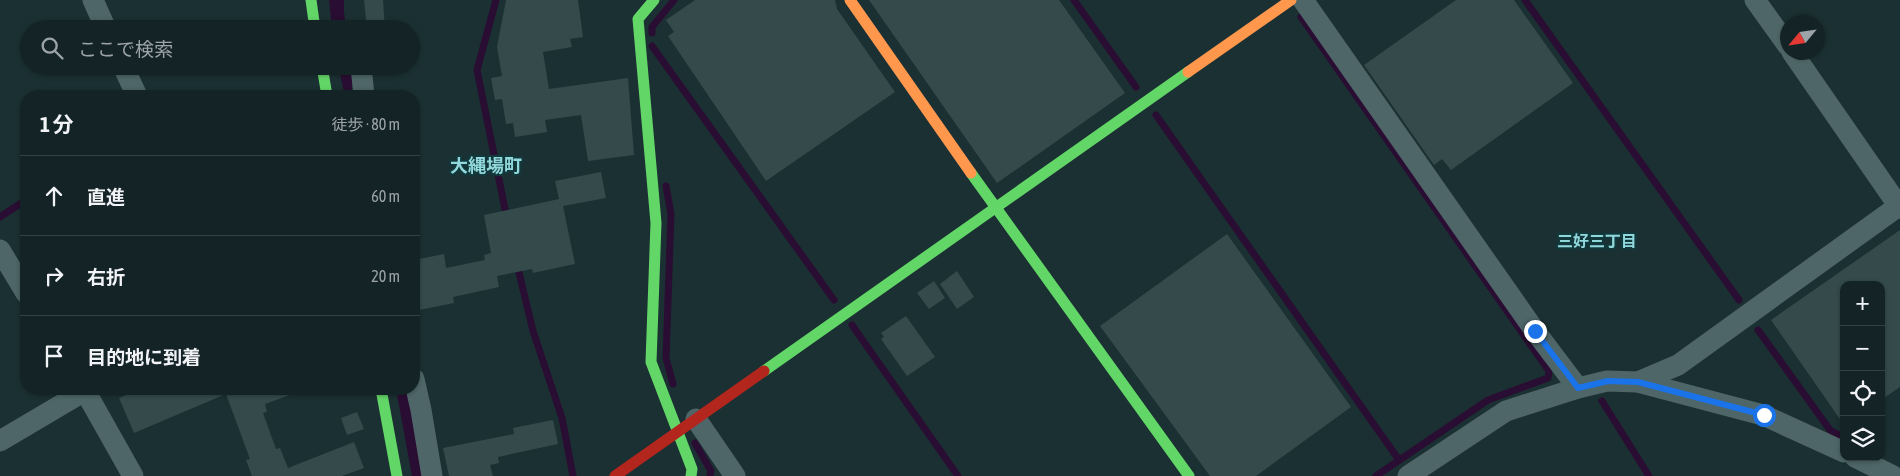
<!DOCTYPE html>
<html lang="ja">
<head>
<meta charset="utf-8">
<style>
	:root { --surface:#142426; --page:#213032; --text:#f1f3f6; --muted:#9da4a7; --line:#334143 }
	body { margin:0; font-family:"Asap Condensed","Noto Sans JP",sans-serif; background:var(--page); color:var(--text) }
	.controls { position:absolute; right:15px; bottom:15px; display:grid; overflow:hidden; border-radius:10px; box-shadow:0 1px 4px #0004 }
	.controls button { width:45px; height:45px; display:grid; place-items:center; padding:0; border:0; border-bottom:1px solid var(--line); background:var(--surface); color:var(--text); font:25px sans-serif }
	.compass { position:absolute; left:1780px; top:15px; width:45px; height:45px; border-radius:50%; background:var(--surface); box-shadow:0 1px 4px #0004; rotate:241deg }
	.stop { position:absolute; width:15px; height:15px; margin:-11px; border:4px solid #1a73e8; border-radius:50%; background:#fff }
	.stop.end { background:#1a73e8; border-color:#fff; box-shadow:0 1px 5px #0008 }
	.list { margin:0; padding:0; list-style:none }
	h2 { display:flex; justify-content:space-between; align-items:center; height:65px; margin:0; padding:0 20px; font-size:21px }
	h2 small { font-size:16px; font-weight:400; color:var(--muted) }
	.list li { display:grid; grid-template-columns:32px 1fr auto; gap:15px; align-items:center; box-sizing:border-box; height:80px; padding:0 20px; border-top:1px solid var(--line) }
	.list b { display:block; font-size:19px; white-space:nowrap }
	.list em { font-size:16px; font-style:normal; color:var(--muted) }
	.icon { flex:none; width:28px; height:28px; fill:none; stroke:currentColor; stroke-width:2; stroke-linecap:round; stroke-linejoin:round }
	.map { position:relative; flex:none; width:1900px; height:476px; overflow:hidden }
	.search { position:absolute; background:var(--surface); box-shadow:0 1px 4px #0004; left:20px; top:20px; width:400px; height:55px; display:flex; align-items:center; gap:12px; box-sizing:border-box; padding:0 18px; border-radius:28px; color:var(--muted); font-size:19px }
	.panel { position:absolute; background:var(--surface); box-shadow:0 1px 4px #0004; left:20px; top:90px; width:400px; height:305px; border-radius:20px }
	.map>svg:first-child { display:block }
</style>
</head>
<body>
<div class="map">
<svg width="1900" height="476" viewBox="0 0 1900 476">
	<rect width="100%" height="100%" fill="#1b3032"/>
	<!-- water -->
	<g fill="#2a0d32">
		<polygon points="329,0 344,0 344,12 346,29 332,29"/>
		<polygon points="338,66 351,66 353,96 345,96"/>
		<polygon points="396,389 407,389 424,476 412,476"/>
	</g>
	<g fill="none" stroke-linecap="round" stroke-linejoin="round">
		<!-- stream -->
		<g stroke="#2a0d32" stroke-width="7">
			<polyline points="496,0 477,70 507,219"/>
			<polyline points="1074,0 1136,87"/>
			<polyline points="1525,0 1739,300"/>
			<polyline points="1301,17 1549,371 1548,378 1488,400 1376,476"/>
			<polyline points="652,33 652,27 674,0"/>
			<polyline points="652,46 834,300"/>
			<polyline points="1156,115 1399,460"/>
			<polyline points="666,186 671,214 666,358 673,384"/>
			<polyline points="0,217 26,200"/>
			<polyline points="517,264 533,331 562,418 573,476"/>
			<polyline points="852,325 958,476"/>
			<polyline points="1758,330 1830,430 1844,438"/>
			<polyline points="1602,401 1649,476"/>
			<polyline points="695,443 711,471 710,476"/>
		</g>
	</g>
	<!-- building -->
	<g fill="#344a4b">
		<polygon points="364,0 383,0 385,29 367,29"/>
		<polygon points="506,0 578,0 583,37 570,39 572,47 543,52 549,89 628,78 634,155 588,161 581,115 545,120 547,132 515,137 513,123 506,124 502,99 495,100 491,78 502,76 497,47"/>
		<polygon points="695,0 835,0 837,9 895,92 766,181 668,36 674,32 666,20"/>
		<polygon points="869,0 1059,0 1125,93 997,183"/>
		<polygon points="1456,0 1514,0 1573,83 1451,170 1442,159 1434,165 1364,65"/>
		<polygon points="601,172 606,198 563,206 575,264 533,273 532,269 497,276 499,287 453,297 454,303 414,311 414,260 444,254 446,268 485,260 484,255 491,253 484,215 559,199 555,181"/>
		<polygon points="1900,230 1900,387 1881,400 1881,285 1844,285 1844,425 1771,320"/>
		<polygon points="1227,234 1351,407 1256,476 1210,476 1100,326"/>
		<polygon points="957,271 974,297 957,309 940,284"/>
		<polygon points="934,281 945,298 929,309 917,293"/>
		<polygon points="906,316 935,357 907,376 881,339 884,337 881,333"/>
		<polygon points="140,389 301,389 301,391 265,404 267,412 263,413 276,449 280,448 288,468 354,442 364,468 342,476 252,476 246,460 250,459 226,394 134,433 119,398"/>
		<polygon points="357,412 364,429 347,435 341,418"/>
		<polygon points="553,420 558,444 498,457 499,463 490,465 493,476 449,476 443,448 514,434 513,428"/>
	</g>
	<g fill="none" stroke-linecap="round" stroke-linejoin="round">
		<!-- street -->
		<g stroke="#4e6668" stroke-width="21">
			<polyline points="93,0 106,29"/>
			<polyline points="1303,0 1535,331 1578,388"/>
			<polyline points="1755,0 1788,46"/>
			<polyline points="1792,52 1900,208"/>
			<polyline points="123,66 137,96"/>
			<polyline points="361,66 364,96"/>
			<polyline points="0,250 26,293"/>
			<polyline points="414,379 421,410 432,476"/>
			<polyline points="1638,382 1678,365 1900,205"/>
			<polyline points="84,389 133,476"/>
			<polyline points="696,419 735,476"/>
			<polyline points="0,441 88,389"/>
			<polyline points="1855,457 1893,476"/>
			<polyline points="1408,476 1506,411 1578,388 1607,381 1638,382 1763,415 1844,452"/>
		</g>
		<!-- fast -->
		<g stroke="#63d668" stroke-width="11">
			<polyline points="311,0 315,29"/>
			<polyline points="654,0 638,19 656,223 651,362 692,469 691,476"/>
			<polyline points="322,66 327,96"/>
			<polyline points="971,173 1189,476"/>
			<polyline points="764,371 1188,72"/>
			<polyline points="381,389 397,476"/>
		</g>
		<!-- slow -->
		<g stroke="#ff974d" stroke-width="11">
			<polyline points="850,0 971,173"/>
			<polyline points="1188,72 1291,0"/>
		</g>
		<!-- jam -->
		<polyline stroke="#b3261e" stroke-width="11" points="615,476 764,371"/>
	</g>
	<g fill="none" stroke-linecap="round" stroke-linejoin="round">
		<!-- route -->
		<polyline stroke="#1a73e8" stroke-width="6" points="1535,331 1578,388 1608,381 1638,382 1764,415"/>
	</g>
	<g text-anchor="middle" stroke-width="4.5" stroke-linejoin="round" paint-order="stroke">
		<!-- neighbourhood labels -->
		<g font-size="16" font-weight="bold" fill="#91d8dc" stroke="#12383b">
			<text x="1597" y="247">三好三丁目</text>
		</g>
		<!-- quarter labels -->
		<g font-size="18" font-weight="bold" fill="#91d8dc" stroke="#12383b">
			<text x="486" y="172">大縄場町</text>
		</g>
	</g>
</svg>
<div class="controls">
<button>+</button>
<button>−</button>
<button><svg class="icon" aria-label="locate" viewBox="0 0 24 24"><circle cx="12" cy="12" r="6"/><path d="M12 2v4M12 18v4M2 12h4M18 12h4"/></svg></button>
<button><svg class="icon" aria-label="layers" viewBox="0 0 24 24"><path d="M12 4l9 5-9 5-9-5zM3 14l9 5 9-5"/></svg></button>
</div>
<svg class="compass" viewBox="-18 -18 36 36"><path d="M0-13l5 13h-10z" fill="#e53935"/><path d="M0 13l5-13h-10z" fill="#9da4a7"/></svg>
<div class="stop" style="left:1764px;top:415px"></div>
<div class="stop end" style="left:1535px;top:331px"></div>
<div class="search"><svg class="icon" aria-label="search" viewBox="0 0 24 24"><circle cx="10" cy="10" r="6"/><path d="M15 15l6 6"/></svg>ここで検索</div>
<section class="panel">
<h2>1 分<small>徒歩 · 80 m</small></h2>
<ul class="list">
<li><svg class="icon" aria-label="ahead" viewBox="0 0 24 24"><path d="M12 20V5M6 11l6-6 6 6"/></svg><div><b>直進</b></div><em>60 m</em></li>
<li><svg class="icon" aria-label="right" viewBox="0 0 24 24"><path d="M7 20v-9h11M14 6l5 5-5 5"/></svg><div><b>右折</b></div><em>20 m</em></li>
<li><svg class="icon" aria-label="arrive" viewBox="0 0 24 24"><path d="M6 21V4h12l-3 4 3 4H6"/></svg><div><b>目的地に到着</b></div></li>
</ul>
</section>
</div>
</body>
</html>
